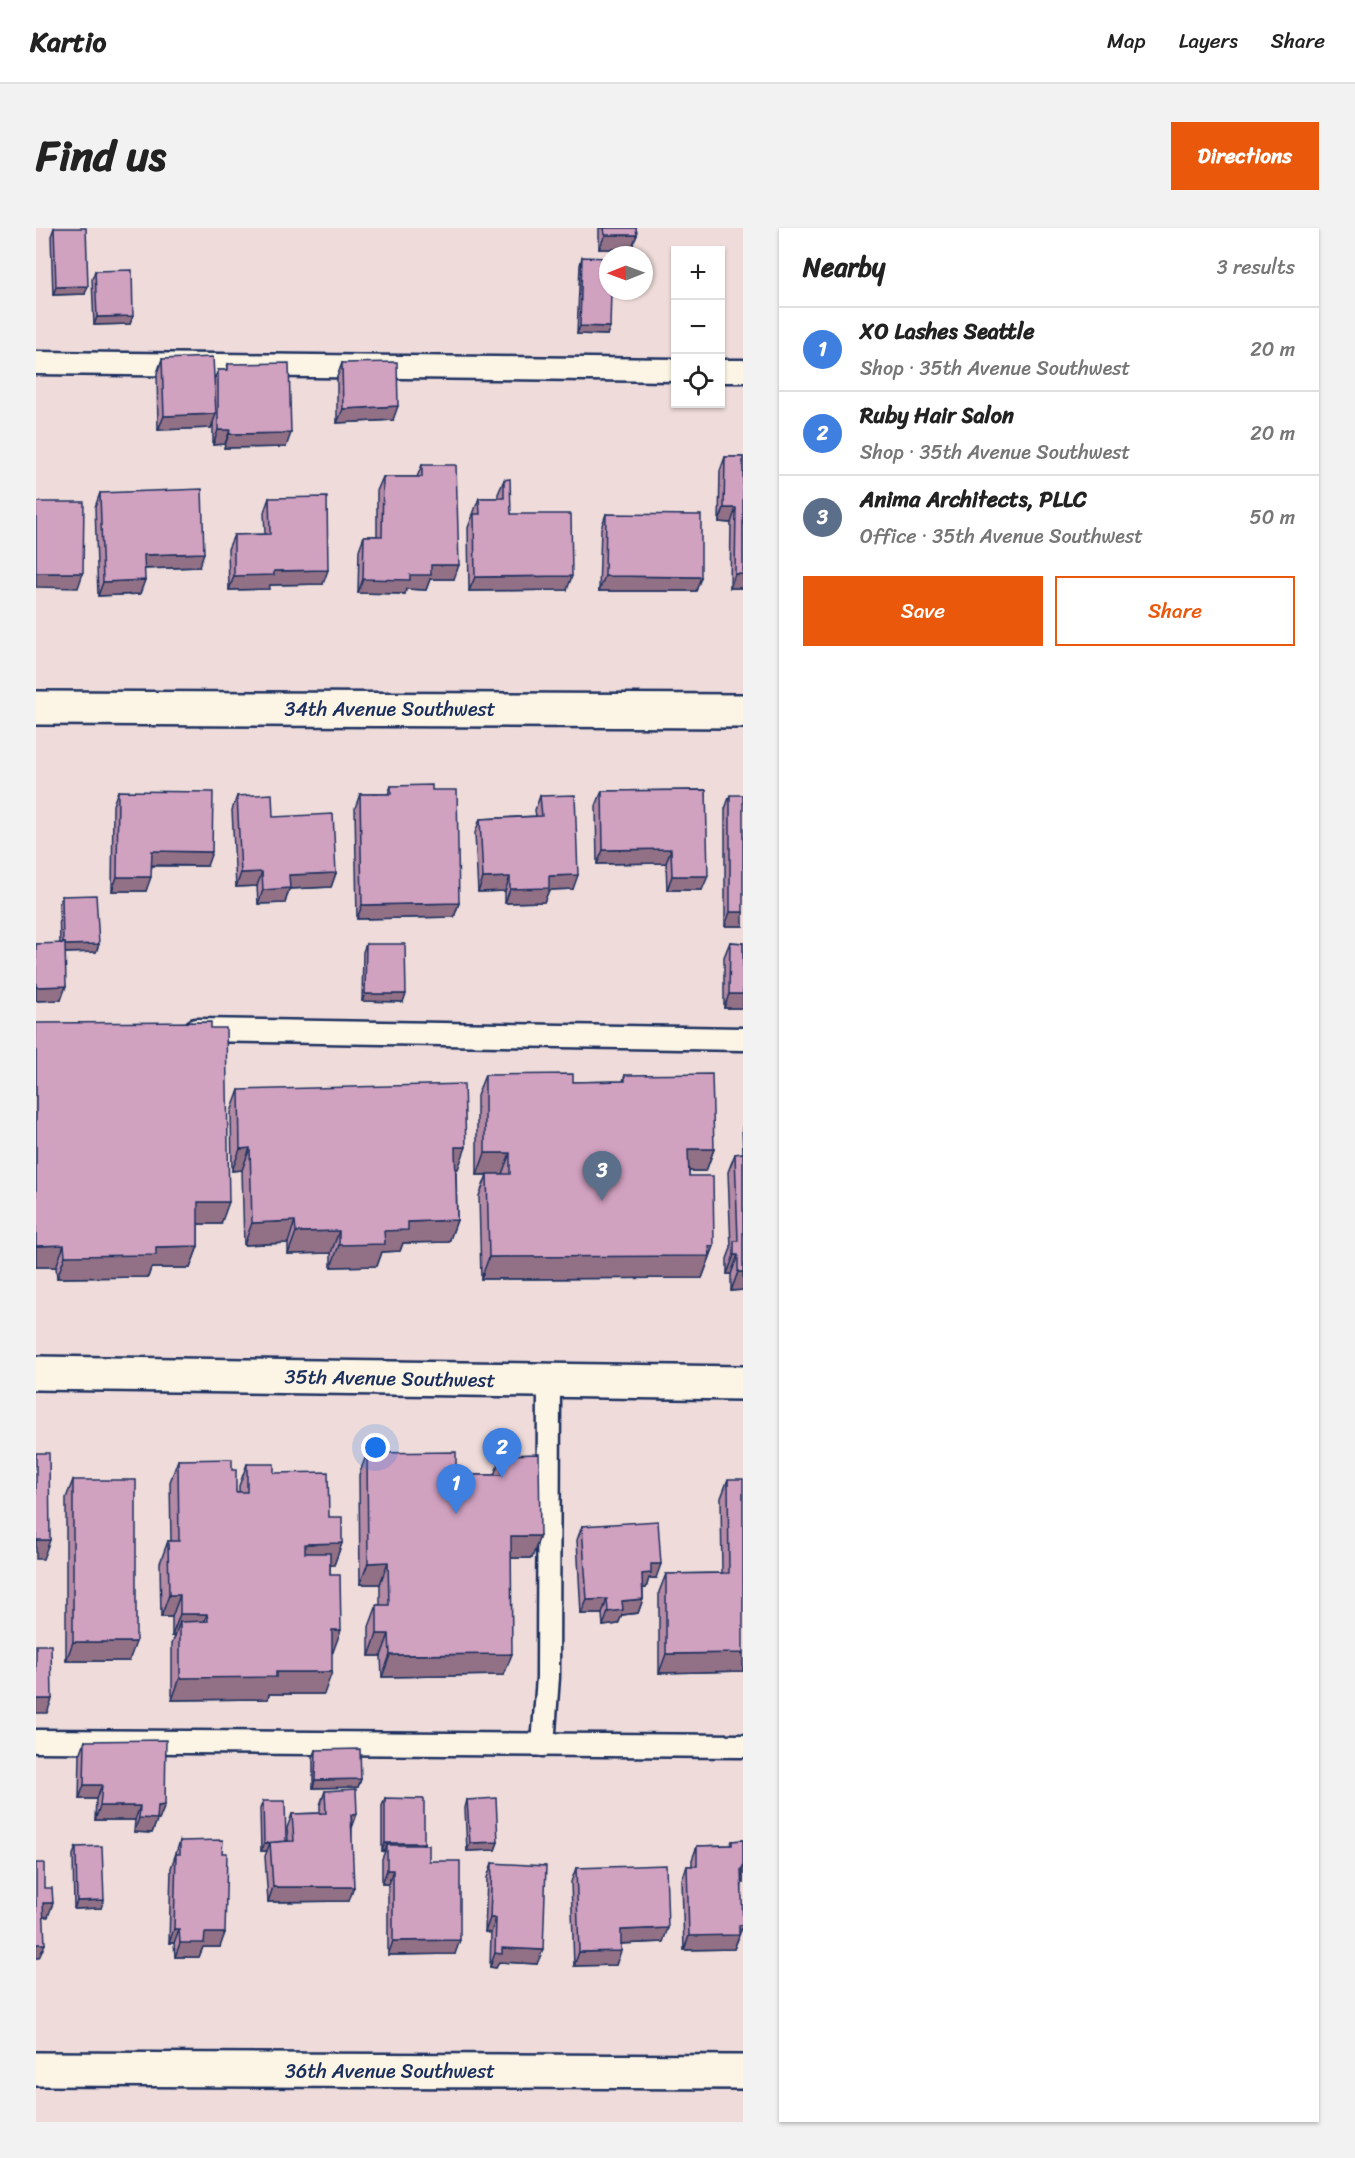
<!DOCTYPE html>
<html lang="en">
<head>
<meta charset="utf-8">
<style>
	:root { --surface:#fff; --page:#f2f2f2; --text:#222; --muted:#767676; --line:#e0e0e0; --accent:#ea580c }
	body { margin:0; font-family:Sriracha,sans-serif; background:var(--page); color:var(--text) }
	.controls { position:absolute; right:18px; top:18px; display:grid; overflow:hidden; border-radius:0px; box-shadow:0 2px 4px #0004 }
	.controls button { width:54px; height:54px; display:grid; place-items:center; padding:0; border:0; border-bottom:2px solid var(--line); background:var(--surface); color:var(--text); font:30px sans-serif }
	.compass { position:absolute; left:563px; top:18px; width:54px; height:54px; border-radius:50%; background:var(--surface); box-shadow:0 2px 4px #0004; rotate:269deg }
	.you { position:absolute; left:340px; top:1220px; width:21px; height:21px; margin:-15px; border:4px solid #fff; border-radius:50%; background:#1a73e8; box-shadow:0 0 0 9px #1a73e833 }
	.badge { display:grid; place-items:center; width:39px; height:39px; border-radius:50%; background:var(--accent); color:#fff; font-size:20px; font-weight:700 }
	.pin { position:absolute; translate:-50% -50px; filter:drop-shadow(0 2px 3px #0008) }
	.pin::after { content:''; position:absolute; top:32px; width:21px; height:18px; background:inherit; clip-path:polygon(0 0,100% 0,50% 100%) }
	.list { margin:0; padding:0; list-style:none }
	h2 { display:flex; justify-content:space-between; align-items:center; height:78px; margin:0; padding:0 24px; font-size:26px }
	h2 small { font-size:20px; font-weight:400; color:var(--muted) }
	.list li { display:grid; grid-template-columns:39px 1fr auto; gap:18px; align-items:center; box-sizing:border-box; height:84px; padding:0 24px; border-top:2px solid var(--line) }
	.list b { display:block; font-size:22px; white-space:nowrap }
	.list p { margin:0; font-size:20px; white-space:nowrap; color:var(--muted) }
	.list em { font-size:20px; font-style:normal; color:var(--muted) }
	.actions { display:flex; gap:12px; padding:18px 24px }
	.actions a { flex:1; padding:14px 0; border:2px solid var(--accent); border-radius:0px; text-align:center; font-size:21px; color:var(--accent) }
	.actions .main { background:var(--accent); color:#fff }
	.icon { flex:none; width:33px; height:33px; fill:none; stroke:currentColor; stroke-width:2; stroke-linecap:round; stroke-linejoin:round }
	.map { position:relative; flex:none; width:707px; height:1894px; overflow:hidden; border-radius:0px }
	header { display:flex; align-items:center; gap:36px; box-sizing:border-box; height:84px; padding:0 30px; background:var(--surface); border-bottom:2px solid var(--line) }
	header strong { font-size:28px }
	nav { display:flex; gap:33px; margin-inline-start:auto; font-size:21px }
	.intro { display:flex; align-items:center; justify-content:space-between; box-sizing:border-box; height:144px; padding:0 36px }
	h1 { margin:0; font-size:42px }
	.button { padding:15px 27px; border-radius:0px; background:var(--accent); color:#fff; font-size:21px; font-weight:700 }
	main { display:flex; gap:36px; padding:0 36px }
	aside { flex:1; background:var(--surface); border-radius:0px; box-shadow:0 2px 4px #0004 }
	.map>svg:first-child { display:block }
</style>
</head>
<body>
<header>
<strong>Kartio</strong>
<nav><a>Map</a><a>Layers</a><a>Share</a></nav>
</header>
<div class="intro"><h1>Find us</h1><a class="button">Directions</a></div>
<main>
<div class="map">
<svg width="707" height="1894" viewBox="0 0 707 1894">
	<rect width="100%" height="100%" fill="#efdcda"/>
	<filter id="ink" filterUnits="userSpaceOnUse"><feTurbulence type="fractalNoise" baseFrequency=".0167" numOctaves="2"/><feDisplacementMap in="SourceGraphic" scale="12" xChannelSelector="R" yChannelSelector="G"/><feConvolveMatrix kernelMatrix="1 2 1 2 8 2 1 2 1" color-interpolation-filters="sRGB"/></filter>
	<g filter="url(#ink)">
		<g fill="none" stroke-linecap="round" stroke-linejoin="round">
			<!-- service casing -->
			<g stroke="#1b2f5e" stroke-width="27">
				<g id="service">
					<polyline points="0,135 640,142"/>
					<polyline points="684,143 707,143"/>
					<polyline points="160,802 707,811"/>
					<polyline points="0,1513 707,1518"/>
					<polyline points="507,1517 512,1449 513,1152"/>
				</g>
			</g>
			<!-- minor casing -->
			<g stroke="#1b2f5e" stroke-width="38">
				<g id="minor">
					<polyline points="0,480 707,483"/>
					<polyline points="0,1841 707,1844"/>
				</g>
			</g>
			<!-- secondary casing -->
			<g stroke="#1b2f5e" stroke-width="38">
				<polyline id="secondary" points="0,1145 707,1155"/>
			</g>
			<!-- service -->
			<use href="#service" stroke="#fcf5e5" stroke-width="22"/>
			<!-- minor -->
			<use href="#minor" stroke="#fcf5e5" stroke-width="33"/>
			<!-- secondary -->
			<use href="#secondary" stroke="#fcf5e5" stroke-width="33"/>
		</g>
		<!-- wall -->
		<g fill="#b48aa5" stroke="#1b2f5e" stroke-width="1.5">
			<polygon points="18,0 49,66 17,67 15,8"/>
			<polygon points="563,0 600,0 601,7 595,21 563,21"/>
			<polygon points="546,29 571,107 541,106 544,37"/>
			<polygon points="59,43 97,88 94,96 58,97 56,51"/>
			<polygon points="126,131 178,152 182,142 190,142 192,136 250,219 188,220 189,216 177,217 177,194 175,200 122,202 121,145"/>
			<polygon points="306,135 357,192 301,195 301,149"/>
			<polygon points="689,229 707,229 707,360 694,360 695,295 683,294 684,243"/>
			<polygon points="386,237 418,351 394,351 390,362 370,361 369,366 322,365 323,322 328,308 341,308 341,263 347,249 381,249"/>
			<polygon points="468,252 475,286 531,362 433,363 432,300 443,270 462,270 462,266"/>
			<polygon points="64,265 163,339 108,341 104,366 62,368 59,279"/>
			<polygon points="233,270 287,356 234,357 233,361 193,362 192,321 198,307 229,306 228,284"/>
			<polygon points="570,286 665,349 660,363 563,363 565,300"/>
			<polygon points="355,558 396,562 423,675 418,689 321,691 319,580 324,566 352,566"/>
			<polygon points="670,562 666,662 631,662 630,635 561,636 560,578 566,563"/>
			<polygon points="82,563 171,638 116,638 110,663 76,663 77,577"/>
			<polygon points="694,567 707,698 689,698 689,581"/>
			<polygon points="201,568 237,589 300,645 295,659 253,661 249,675 222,676 221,658 200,659 196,582"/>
			<polygon points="504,568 537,661 513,662 508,674 469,675 469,663 442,664 439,605 444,591 500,588 499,582"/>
			<polygon points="26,668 63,716 60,724 29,725 25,772 0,773 0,716 24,716 23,676"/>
			<polygon points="694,714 707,715 707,780 688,780 688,729"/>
			<polygon points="330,716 367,774 326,773 327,724"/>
			<polygon points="0,795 185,996 162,996 162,1018 154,1040 115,1040 112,1049 21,1050 20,1039 0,1039"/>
			<polygon points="449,847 537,854 587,853 589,847 678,921 670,943 653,943 653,948 678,1018 666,1050 445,1051 443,968 451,947 441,947 441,868"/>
			<polygon points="203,862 422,941 420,941 421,992 413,1014 367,1015 364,1023 346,1024 341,1038 295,1039 295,1025 252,1026 252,1015 208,1017 206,942 196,943 195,884"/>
			<polygon points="707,896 707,1062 695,1063 695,1046 691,1046 691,1031 695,1020 692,944 699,926 707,925 706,900"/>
			<polygon points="331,1225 420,1247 458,1247 466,1227 496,1330 475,1330 468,1447 346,1449 345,1428 333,1428 333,1399 341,1377 344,1377 344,1356 324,1356 323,1247"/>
			<polygon points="142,1232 196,1242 200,1264 203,1264 203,1258 211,1236 238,1245 293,1289 306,1315 298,1337 294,1337 297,1424 296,1424 288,1466 233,1466 232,1471 136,1472 136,1415 139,1408 136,1408 136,1389 125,1389 124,1335 132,1313 135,1313 134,1254"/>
			<polygon points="692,1251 707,1443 623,1445 623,1364 630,1346 686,1345 685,1270"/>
			<polygon points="37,1252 93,1433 30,1433 30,1270"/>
			<polygon points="546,1298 620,1350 613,1350 610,1360 607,1360 607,1371 602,1385 586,1387 582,1396 567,1398 566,1386 545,1386 541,1312"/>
			<polygon points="49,1513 129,1577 123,1592 121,1592 116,1605 98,1604 99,1592 59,1592 60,1571 43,1571 44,1527"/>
			<polygon points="280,1522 325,1551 322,1559 277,1560 277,1530"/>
			<polygon points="289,1563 316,1600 313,1673 232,1674 229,1628 231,1623 225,1623 224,1581 227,1573 250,1613 252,1613 251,1600 256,1586 284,1585 284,1577"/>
			<polygon points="349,1570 388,1615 387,1617 393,1633 419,1726 352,1727 352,1656 346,1656 346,1631 349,1623 346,1623 346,1578"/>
			<polygon points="431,1572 462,1614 459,1622 431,1623 429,1580"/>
			<polygon points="707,1612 707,1655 706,1655 702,1711 698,1721 648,1722 646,1652 651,1638 656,1638 656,1632 661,1618 694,1617 696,1613"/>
			<polygon points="144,1613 184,1719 167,1719 163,1729 139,1729 138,1715 133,1715 135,1640"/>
			<polygon points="40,1619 65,1680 38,1681 37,1627"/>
			<polygon points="456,1635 501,1736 463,1734 460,1740 454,1739 455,1705 449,1704 451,1650"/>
			<polygon points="540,1640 627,1714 585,1716 580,1737 538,1738 535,1654"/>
		</g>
		<!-- shaded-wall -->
		<g fill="#927186" stroke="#1b2f5e" stroke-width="1.5">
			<polygon points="569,7 601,7 595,21 563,21"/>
			<polygon points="52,58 49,66 17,67 20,59"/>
			<polygon points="97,88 94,96 58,97 61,89"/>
			<polygon points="544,98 574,99 571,107 541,106"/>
			<polygon points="362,178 357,192 301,195 307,181"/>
			<polygon points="180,186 175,200 122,202 128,188"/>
			<polygon points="182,202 194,202 189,216 177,217"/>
			<polygon points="255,205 250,219 188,220 193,206"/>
			<polygon points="688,280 700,280 695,295 683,294"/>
			<polygon points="168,325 163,339 102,341 108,327"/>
			<polygon points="395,337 423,337 418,351 394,351 390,362 370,361 369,366 322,365 327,351 374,347"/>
			<polygon points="292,342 287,356 234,357 233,361 193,362 198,348 238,343"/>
			<polygon points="0,345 47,345 42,360 0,359"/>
			<polygon points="699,346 707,346 707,360 694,360"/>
			<polygon points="536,348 531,362 433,363 439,349"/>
			<polygon points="569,348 665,349 660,363 563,363"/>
			<polygon points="109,352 104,366 62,368 67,354"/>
			<polygon points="635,621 630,635 561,636 567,622"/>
			<polygon points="116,623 176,624 171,638 111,637"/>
			<polygon points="226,644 221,658 200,659 205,645"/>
			<polygon points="300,645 295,659 253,661 249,675 222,676 227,662 253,647"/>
			<polygon points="542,647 537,661 513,662 508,674 469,675 474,661 513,648"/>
			<polygon points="636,648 672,648 666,662 631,662"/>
			<polygon points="81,649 115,649 110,663 76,663"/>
			<polygon points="474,649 469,663 442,664 447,650"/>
			<polygon points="423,675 418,689 321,691 326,677"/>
			<polygon points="694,684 707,684 707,698 689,698"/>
			<polygon points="63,716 60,724 25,725 27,717"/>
			<polygon points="30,758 25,772 0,773 0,759"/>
			<polygon points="329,766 370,766 367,774 326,773"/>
			<polygon points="693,766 707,766 707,780 688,780"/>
			<polygon points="419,919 430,919 422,941 411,941"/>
			<polygon points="214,920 206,942 196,943 204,921"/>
			<polygon points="652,921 678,921 670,943 644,943"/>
			<polygon points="449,925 474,925 466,946 441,947"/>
			<polygon points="162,974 193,974 185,996 154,996"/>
			<polygon points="421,992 413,1014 367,1015 364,1023 346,1024 341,1038 295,1039 303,1017 348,1003 372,994"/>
			<polygon points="259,993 252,1015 208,1017 216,995"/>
			<polygon points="303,1003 295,1025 252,1026 260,1004"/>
			<polygon points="28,1017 20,1039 0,1039 0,1018"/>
			<polygon points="162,1018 154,1040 115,1040 112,1049 21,1050 29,1028 120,1019"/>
			<polygon points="678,1018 666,1050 445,1051 453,1029"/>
			<polygon points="698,1027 702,1027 695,1046 691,1046"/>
			<polygon points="702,1044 707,1044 707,1062 695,1063"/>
			<polygon points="475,1308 504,1308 496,1330 467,1330"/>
			<polygon points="0,1312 14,1312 7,1331 0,1331"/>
			<polygon points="306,1315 298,1337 261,1338 269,1316"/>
			<polygon points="352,1334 344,1356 324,1356 332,1335"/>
			<polygon points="615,1336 625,1336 620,1350 613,1350 610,1360 601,1360 606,1346"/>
			<polygon points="133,1367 144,1367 136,1389 125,1389"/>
			<polygon points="571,1371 566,1386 545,1386 551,1372"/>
			<polygon points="607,1371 602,1385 586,1387 582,1396 567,1398 572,1384 586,1373"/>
			<polygon points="144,1386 171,1386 164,1408 144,1394 139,1408 136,1408"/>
			<polygon points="296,1402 305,1402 297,1424 288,1424"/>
			<polygon points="341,1406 353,1406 345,1428 333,1428"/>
			<polygon points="37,1414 100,1414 93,1433 30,1433"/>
			<polygon points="707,1425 707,1443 623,1445 630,1426"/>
			<polygon points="476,1426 468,1447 346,1449 354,1427"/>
			<polygon points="240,1444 296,1444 288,1466 233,1466 232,1471 136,1472 144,1450"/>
			<polygon points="0,1471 16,1471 11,1485 0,1485"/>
			<polygon points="325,1551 322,1559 277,1560 279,1552"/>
			<polygon points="48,1557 66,1557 60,1571 43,1571"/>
			<polygon points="129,1577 123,1592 121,1592 116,1605 98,1604 103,1590 122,1578"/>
			<polygon points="64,1578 104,1578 99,1592 59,1592"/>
			<polygon points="321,1586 316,1600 315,1587"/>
			<polygon points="462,1614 459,1622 431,1623 434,1615"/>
			<polygon points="228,1615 234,1615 231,1623 225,1623"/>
			<polygon points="349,1615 388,1615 385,1622 351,1617 349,1623 346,1623"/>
			<polygon points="705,1641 707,1641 707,1655 700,1655"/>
			<polygon points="351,1642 357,1642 352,1656 346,1656"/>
			<polygon points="237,1659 318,1659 313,1673 232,1674"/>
			<polygon points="68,1672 65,1680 38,1681 41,1673"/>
			<polygon points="7,1675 17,1675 12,1689 2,1689"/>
			<polygon points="454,1690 460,1690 455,1705 449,1704"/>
			<polygon points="703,1697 707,1697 698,1721 648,1722 653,1708"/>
			<polygon points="632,1700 627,1714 580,1716 585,1702"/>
			<polygon points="138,1701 143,1701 138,1715 133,1715"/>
			<polygon points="169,1705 189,1705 184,1719 167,1719 163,1729 139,1729 144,1715"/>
			<polygon points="424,1712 419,1726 352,1727 357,1713"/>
			<polygon points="0,1716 9,1716 3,1730 0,1730"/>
			<polygon points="466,1720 507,1722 501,1736 463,1734 460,1740 454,1739 459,1725"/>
			<polygon points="585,1723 580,1737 538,1738 543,1724"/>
		</g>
		<!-- building -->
		<g fill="#d1a1c0" stroke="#1b2f5e" stroke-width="1.5">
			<polygon points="18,0 50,0 52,58 20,59"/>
			<polygon points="568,0 600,0 601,7 569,7"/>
			<polygon points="546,29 572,30 572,63 575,63 574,99 544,98"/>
			<polygon points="96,42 97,88 61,89 59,43"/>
			<polygon points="177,129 180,186 128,188 126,131"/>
			<polygon points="361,134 362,178 307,181 306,135"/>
			<polygon points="253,135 255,205 193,206 194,202 182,202 182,142 192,142 192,136"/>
			<polygon points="689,229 707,229 707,346 699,346 700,280 688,280"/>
			<polygon points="386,237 420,237 423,337 395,337 395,347 374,347 374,352 327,351 328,308 346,308 347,249 386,249"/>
			<polygon points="474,251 475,286 535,286 536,348 439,349 438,286 444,286 443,270 468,270 468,252"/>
			<polygon points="166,261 168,325 108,327 109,352 67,354 64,265"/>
			<polygon points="291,269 292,342 238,343 238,347 198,348 198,307 234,306 233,270"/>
			<polygon points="0,274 48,274 47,345 0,345"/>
			<polygon points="570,286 665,287 665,349 569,348"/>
			<polygon points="396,557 396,562 421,562 423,675 326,677 324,566 355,566 355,558"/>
			<polygon points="670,562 672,648 636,648 635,621 567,622 566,563"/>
			<polygon points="82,563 177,564 176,624 116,623 115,649 81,649"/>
			<polygon points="236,566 237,589 297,586 300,645 253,647 254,660 227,662 226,644 205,645 201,568"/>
			<polygon points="539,567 542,647 513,648 513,660 474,661 474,649 447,650 444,591 506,588 504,568"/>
			<rect x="694" y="567" width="13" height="117"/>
			<polygon points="60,667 63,716 29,717 29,715 27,715 26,668"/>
			<polygon points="694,714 707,715 707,766 693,766"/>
			<polygon points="29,715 30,758 0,759 0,716"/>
			<polygon points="330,716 369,716 370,766 329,766"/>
			<polygon points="175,794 175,800 190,800 193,974 162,974 162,1018 120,1019 120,1027 29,1028 28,1017 0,1018 0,795"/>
			<polygon points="537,846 537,854 589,853 589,847 676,846 678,921 652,921 653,948 677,948 678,1018 673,1018 674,1028 453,1029 451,946 474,946 474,925 449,925 449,847"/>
			<polygon points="428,856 430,919 419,919 421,992 372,994 372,1002 348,1003 349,1016 303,1017 303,1003 260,1004 259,993 216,995 214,920 204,921 203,862"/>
			<polygon points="707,925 707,1044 702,1044 702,1027 698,1027 698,1013 702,1013 699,926"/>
			<polygon points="420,1224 420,1247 466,1247 466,1227 503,1226 504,1308 475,1308 476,1426 354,1427 353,1406 341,1406 341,1377 353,1377 352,1334 332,1335 331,1225"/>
			<polygon points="0,1225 13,1225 14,1312 0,1312"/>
			<polygon points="196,1231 196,1242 200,1242 200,1264 211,1264 211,1236 238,1236 238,1245 292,1244 293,1289 306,1289 306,1315 269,1316 269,1325 294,1325 294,1347 304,1347 305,1402 296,1402 296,1444 240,1444 240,1449 144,1450 144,1394 172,1393 171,1386 144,1386 144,1367 133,1367 132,1313 143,1313 142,1232"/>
			<polygon points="692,1251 707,1251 707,1425 630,1426 630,1346 693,1345"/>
			<rect x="37" y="1252" width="63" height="162"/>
			<polygon points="622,1293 625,1336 615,1336 615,1345 606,1346 607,1371 586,1373 587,1382 572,1384 571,1371 551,1372 546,1298"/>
			<polygon points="0,1417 15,1417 16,1471 0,1471"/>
			<polygon points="130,1512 129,1577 122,1578 121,1591 103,1590 104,1578 64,1578 66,1557 48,1557 49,1513"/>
			<polygon points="324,1521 325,1551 279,1552 280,1522"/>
			<polygon points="320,1561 321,1586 315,1587 318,1659 237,1659 234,1614 258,1613 256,1586 290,1585 289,1563"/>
			<polygon points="349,1570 388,1571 388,1615 349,1615"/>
			<polygon points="460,1570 462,1614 434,1615 431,1572"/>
			<polygon points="227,1573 249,1573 250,1613 228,1615"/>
			<polygon points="187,1612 186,1625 191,1625 189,1705 169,1705 168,1715 144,1715 143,1701 138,1701 140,1626 144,1626 144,1613"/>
			<polygon points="707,1612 707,1641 705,1641 707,1697 703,1697 703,1707 653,1708 651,1638 661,1638 661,1618 696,1617 696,1613"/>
			<polygon points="351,1617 393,1617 393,1633 424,1633 424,1712 357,1713 357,1642 351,1642"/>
			<polygon points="66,1618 68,1672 41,1673 40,1619"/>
			<polygon points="0,1635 8,1635 8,1660 16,1660 17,1675 7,1675 9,1716 0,1716"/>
			<polygon points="456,1635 510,1638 507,1722 466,1720 466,1726 459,1725 460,1690 454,1690"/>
			<polygon points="630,1637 632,1700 585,1702 585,1723 543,1724 540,1640"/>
		</g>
	</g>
	<g text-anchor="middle" stroke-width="6" stroke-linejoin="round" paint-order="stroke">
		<!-- street labels -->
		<g font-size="20" fill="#1b2f5e" stroke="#fcf5e5">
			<text x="354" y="488">34th Avenue Southwest</text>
			<text transform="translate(354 1150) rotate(1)" y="7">35th Avenue Southwest</text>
			<text x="354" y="1850">36th Avenue Southwest</text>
		</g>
	</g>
</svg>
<div class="controls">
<button>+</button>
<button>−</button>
<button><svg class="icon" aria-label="locate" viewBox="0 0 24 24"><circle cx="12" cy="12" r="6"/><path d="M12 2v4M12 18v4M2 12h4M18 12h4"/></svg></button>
</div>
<svg class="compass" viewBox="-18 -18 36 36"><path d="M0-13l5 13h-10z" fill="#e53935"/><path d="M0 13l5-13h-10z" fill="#767676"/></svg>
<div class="you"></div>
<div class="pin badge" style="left:420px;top:1286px;background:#3f7fe0">1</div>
<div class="pin badge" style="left:466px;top:1250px;background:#3f7fe0">2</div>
<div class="pin badge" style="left:566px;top:973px;background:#5c6f8a">3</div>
</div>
<aside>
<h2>Nearby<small>3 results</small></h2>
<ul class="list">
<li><span class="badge" style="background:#3f7fe0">1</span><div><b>XO Lashes Seattle</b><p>Shop · 35th Avenue Southwest</p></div><em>20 m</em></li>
<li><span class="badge" style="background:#3f7fe0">2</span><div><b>Ruby Hair Salon</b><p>Shop · 35th Avenue Southwest</p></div><em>20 m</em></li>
<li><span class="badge" style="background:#5c6f8a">3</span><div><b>Anima Architects, PLLC</b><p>Office · 35th Avenue Southwest</p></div><em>50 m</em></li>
</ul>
<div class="actions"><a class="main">Save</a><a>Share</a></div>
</aside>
</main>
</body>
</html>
